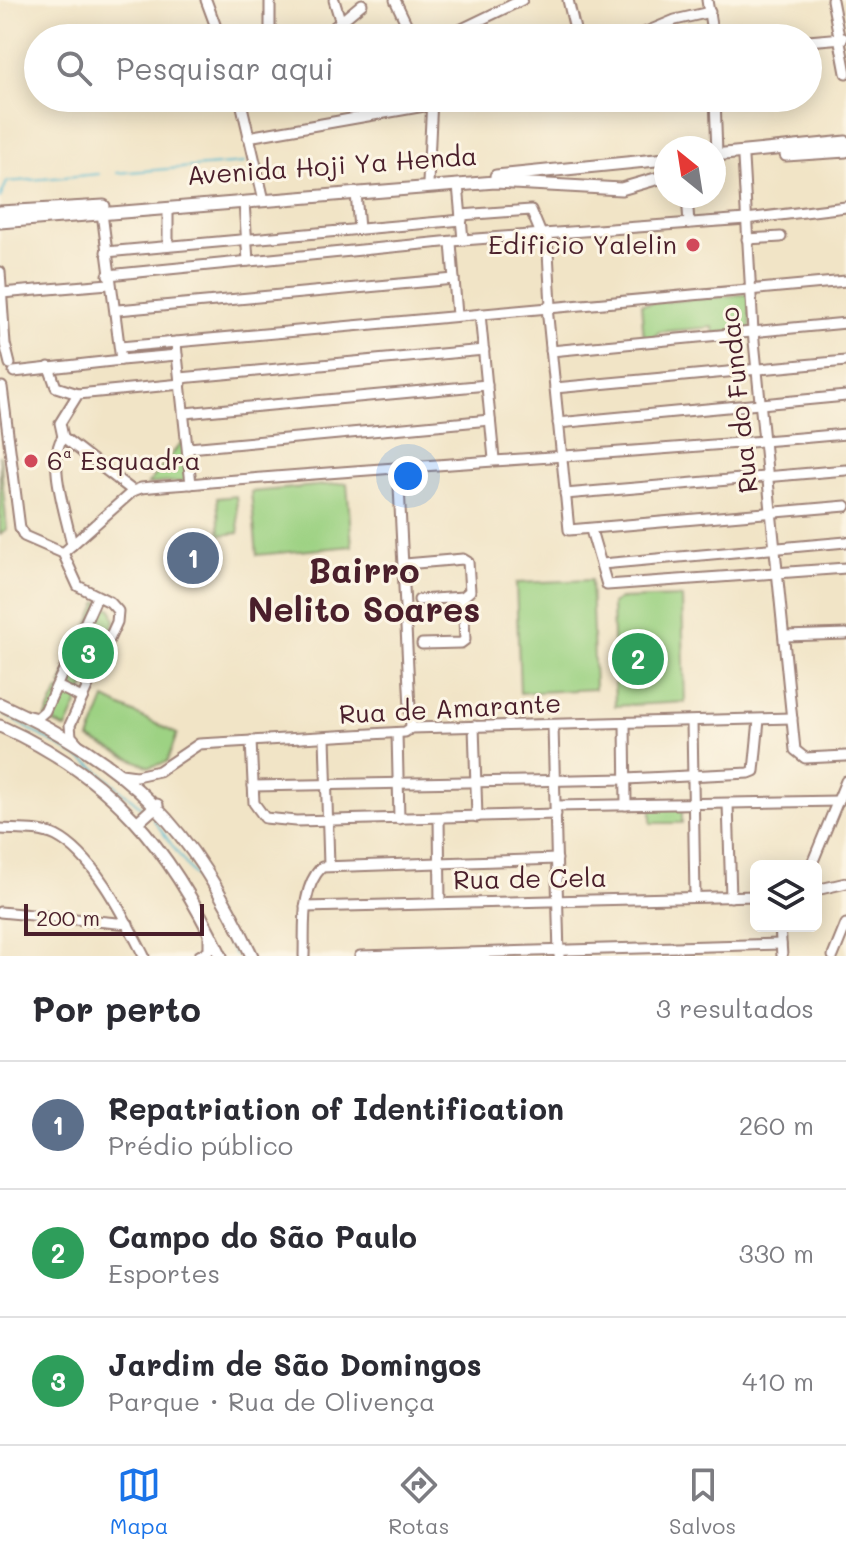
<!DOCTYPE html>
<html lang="pt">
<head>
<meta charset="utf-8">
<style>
	:root { --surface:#fff; --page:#f7f7f7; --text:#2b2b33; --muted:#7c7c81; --line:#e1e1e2; --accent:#1a73e8 }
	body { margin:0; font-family:Mali,sans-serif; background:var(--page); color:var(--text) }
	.controls { position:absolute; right:24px; bottom:24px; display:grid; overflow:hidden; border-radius:12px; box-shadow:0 4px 20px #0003 }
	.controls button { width:72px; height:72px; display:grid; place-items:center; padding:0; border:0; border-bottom:2px solid var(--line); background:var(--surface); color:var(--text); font:40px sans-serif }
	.compass { position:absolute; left:654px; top:136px; width:72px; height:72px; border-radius:50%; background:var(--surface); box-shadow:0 4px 20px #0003; rotate:330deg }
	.scale { position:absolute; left:24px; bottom:20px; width:180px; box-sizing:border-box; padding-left:8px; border:4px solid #4a1f2b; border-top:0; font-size:22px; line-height:28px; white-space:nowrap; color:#4a1f2b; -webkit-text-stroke:6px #fcf5e5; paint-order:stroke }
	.you { position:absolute; left:408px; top:476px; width:28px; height:28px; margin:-20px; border:6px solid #fff; border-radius:50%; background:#1a73e8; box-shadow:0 0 0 12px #1a73e833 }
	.badge { display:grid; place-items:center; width:52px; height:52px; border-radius:50%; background:var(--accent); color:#fff; font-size:26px; font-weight:700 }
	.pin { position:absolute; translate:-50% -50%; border:4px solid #fff; box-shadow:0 2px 8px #0006 }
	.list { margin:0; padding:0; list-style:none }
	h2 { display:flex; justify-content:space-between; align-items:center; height:104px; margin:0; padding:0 32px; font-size:34px }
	h2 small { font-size:26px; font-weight:400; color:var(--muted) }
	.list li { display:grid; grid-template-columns:52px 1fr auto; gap:24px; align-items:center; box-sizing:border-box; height:128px; padding:0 32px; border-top:2px solid var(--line) }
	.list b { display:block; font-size:30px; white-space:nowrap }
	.list p { margin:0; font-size:26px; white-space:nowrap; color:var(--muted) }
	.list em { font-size:26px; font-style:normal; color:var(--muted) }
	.icon { flex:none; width:44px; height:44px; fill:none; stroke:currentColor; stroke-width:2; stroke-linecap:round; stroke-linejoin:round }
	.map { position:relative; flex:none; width:846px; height:956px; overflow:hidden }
	.search { position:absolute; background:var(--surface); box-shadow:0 4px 20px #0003; left:24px; right:24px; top:24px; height:88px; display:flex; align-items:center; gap:20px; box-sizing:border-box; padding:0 28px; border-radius:44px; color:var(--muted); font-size:30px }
	.sheet { height:488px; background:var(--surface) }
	nav { display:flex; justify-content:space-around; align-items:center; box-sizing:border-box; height:112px; border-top:2px solid var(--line); background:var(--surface); font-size:22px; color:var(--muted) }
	nav a { display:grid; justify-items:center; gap:4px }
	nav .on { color:var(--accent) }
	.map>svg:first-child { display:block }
</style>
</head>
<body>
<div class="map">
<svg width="846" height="956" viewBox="0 0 846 956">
	<rect width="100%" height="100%" fill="#fcf5e5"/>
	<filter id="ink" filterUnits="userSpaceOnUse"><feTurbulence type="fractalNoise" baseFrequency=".0125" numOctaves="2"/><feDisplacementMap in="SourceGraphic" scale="16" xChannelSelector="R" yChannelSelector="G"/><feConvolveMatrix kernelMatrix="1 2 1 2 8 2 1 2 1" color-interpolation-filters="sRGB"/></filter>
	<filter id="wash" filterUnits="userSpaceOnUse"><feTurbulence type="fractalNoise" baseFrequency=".006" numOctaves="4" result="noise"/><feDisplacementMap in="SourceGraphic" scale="32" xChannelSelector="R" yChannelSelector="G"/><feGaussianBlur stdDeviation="1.8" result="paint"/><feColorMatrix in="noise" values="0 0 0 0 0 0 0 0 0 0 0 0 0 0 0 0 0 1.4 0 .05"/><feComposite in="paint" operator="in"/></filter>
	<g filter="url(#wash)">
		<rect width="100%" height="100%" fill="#f1e4c6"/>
		<!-- green -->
		<g fill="#9dd283" stroke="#747857" stroke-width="2">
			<polygon points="748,294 751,330 714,333 713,327 659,332 653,338 644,339 641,304"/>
			<polygon points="185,438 187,481 148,484"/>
			<polygon points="0,455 7,529 0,534"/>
			<polygon points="347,483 352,546 257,555 251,492"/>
			<polygon points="236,496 239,533 220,535 217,498"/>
			<polygon points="591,580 595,689 520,693 516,583"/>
			<polygon points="682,597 685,702 615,706 612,604 620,599"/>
			<polygon points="98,602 112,609 115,621 81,694 61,685"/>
			<polygon points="58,690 79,700 66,729 45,719"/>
			<polygon points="105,699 177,734 167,762 149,767 89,739"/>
			<polygon points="682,807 682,823 651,823 651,808"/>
		</g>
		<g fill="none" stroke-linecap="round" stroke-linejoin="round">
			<!-- stream -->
			<g stroke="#51b8cf" stroke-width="2">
				<polyline points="117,173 244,163"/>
				<polyline points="0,198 7,182 99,174"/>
				<polyline points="0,712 90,764 141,807"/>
				<polyline points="153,819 198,881 235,956"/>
			</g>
		</g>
	</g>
	<g filter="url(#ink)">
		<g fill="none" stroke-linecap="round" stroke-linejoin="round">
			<!-- minor casing -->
			<g stroke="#9e8278" stroke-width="13">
				<g id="minor">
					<polyline points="206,0 220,38"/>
					<polyline points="270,0 270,38"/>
					<polyline points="334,0 341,23"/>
					<polyline points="395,0 413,38"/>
					<polyline points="568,0 577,38"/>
					<polyline points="707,0 713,38"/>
					<polyline points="832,0 846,73"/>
					<polyline points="321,38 362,4"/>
					<polyline points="443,38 522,0"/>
					<polyline points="632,38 675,20 710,12"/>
					<polyline points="808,41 843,38"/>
					<polyline points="240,98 263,196"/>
					<polyline points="715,98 717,154"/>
					<polyline points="248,137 470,98"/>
					<polyline points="743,158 753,331 795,750 805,758 846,756"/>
					<polyline points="428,183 432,98"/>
					<polyline points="458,185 463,240"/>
					<polyline points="356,193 359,229"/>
					<polyline points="687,196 689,223"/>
					<polyline points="244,202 248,261"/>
					<polyline points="168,208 168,246"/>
					<polyline points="102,213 121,360 177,355 176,342 120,347"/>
					<polyline points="461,215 531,210 541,234"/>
					<polyline points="547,234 551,306"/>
					<polyline points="747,239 781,237"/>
					<polyline points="451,243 457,315"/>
					<polyline points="106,252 462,220"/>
					<polyline points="0,272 5,344 10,364"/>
					<polyline points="108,275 463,240 746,219 846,207"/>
					<polyline points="1,293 109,284"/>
					<polyline points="547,307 569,530 846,506"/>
					<polyline points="118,310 454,279"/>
					<polyline points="480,314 494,459"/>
					<polyline points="176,342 846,281"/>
					<polyline points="551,351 846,323"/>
					<polyline points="177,355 191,484"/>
					<polyline points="49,367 56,387 78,394"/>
					<polyline points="14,372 121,360"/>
					<polyline points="180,378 484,350"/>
					<polyline points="2,387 20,528 24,536 63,553 78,586 110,602 118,611 117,622 70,725 71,736 78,744"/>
					<polyline points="555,388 846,361"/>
					<polyline points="185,413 487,385"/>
					<polyline points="558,423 846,396"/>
					<polyline points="63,437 60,423 78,394 181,384"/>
					<path d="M63,437C46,459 67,518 72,545"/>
					<polyline points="63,437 133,491"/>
					<polyline points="189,448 490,420"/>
					<polyline points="398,466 411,728"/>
					<polyline points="565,494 846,470"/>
					<polyline points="591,530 607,585 846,568"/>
					<path d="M63,553L133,491L141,488C376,467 611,455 846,434"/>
					<polyline points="405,564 463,559 468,562 470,591 463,597 465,640 461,643 422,644"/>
					<polyline points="602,564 846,542"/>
					<polyline points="419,600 463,597"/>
					<polyline points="785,636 846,634"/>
					<polyline points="57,686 82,698"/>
					<polyline points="29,716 37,718 45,711 97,597"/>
					<polyline points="692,722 695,897"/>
					<polyline points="625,724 626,805"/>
					<polyline points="474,726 477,817"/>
					<polyline points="553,726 559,956"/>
					<polyline points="397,733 399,819"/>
					<polyline points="325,737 329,865"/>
					<polyline points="251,741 254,803 265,818 296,821 556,814"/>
					<polyline points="121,774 136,776 159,771 199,744 405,732 411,728 792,718"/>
					<polyline points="253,786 626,779 749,773 754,771 759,720"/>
					<polyline points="728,804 731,897"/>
					<polyline points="556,806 839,801"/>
					<polyline points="439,818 440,903"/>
					<path d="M0,829C17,830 40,828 56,836C95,856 125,919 144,956"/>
					<polyline points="811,866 846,781"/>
					<polyline points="816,890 846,883"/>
					<polyline points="305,907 756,896"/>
					<polyline points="0,912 128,924"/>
					<polyline points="780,926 782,956"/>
					<polyline points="199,956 209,950 209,937"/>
					<path d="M304,956C305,928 300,888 322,867L557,859"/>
					<polyline points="360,956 781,944"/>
					<polyline points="833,956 846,924"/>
				</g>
			</g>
			<!-- major casing -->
			<g stroke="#9e8278" stroke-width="15">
				<g id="major">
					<polyline points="714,155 846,142"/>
					<polyline points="786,155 846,151"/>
					<polyline points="496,176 666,159"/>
					<polyline points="0,212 104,206"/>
					<polyline points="0,222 495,182 621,189 666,176"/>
					<path d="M0,704C131,764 191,826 252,956"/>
					<path d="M0,726C111,775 170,848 221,956"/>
					<polyline points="138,822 157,805"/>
				</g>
			</g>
			<!-- minor -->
			<use href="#minor" stroke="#fff" stroke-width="9"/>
			<!-- major -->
			<use href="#major" stroke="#fff" stroke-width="11"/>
		</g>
	</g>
	<!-- markers -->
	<g fill="#d1495b" stroke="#fcf5e5" stroke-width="3">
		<circle cx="693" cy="245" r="8"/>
		<circle cx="31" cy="461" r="8"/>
	</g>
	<g text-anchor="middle" stroke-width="6" stroke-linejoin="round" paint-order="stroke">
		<!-- street labels -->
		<g font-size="26" fill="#4a1f2b" stroke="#fcf5e5">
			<text transform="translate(332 166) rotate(-4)" y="9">Avenida Hoji Ya Henda</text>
			<text transform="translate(739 400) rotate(-96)" y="9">Rua do Fundao</text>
			<text transform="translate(450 709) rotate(-3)" y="9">Rua de Amarante</text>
			<text transform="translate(530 879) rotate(-1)" y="9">Rua de Cela</text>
		</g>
		<!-- poi labels -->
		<g font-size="26" fill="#4a1f2b" stroke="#fcf5e5" text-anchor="end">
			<text x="677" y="254">Edificio Yalelin</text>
			<text x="47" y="470" text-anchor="start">6ª Esquadra</text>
		</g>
		<!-- district labels -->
		<g font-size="34" font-weight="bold" fill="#4a1f2b" stroke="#fcf5e5">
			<text x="364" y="583">Bairro<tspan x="364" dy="39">Nelito Soares</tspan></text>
		</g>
	</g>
</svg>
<div class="controls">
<button><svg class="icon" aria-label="layers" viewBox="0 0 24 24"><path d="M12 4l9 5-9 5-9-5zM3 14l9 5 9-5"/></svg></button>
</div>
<svg class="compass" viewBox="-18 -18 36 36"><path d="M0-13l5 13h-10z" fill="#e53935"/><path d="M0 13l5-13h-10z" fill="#7c7c81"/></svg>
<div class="scale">200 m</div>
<div class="you"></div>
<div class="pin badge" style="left:193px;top:558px;background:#5c6f8a">1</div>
<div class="pin badge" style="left:638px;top:659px;background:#2e9e5b">2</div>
<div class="pin badge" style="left:88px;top:653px;background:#2e9e5b">3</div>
<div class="search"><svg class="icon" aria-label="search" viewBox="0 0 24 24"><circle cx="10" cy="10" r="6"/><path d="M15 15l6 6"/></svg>Pesquisar aqui</div>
</div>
<section class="sheet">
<h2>Por perto<small>3 resultados</small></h2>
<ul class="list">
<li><span class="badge" style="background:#5c6f8a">1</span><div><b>Repatriation of Identification</b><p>Prédio público</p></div><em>260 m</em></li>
<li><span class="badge" style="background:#2e9e5b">2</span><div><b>Campo do São Paulo</b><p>Esportes</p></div><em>330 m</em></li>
<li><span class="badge" style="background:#2e9e5b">3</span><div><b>Jardim de São Domingos</b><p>Parque · Rua de Olivença</p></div><em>410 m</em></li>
</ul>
</section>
<nav>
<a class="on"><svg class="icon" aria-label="map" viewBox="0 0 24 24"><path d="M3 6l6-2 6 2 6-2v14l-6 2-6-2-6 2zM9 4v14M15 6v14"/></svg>Mapa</a>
<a><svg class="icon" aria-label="directions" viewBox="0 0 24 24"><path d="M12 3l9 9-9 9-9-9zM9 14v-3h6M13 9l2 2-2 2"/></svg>Rotas</a>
<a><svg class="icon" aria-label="saved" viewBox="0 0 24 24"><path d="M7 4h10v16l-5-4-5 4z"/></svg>Salvos</a>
</nav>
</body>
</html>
